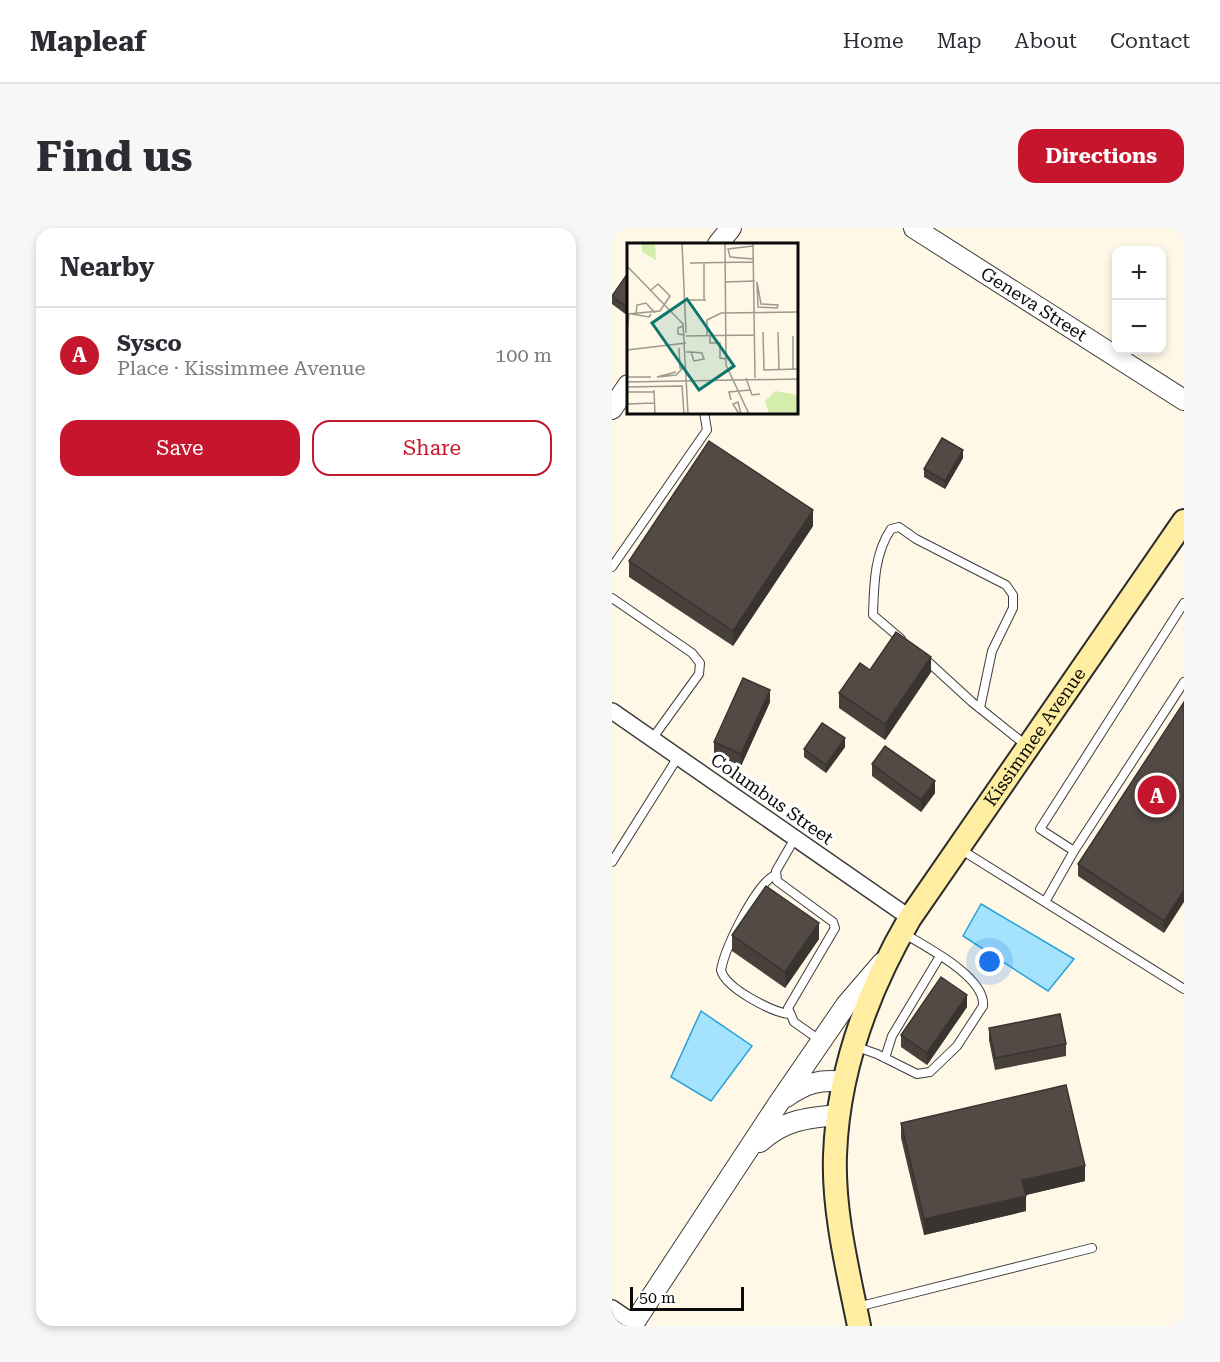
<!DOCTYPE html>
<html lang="en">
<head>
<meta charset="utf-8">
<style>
	:root { --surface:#fff; --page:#f7f7f7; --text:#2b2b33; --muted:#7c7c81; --line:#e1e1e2; --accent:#c6162d }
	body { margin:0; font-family:"Roboto Serif",serif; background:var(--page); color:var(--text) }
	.controls { position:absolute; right:18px; top:18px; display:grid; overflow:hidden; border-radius:12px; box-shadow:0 3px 9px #0003 }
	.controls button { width:54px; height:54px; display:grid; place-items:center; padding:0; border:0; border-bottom:2px solid var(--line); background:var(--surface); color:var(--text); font:30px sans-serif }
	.scale { position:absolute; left:18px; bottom:15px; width:114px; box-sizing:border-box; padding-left:6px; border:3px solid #0a0a0a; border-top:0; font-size:16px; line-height:21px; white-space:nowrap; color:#0a0a0a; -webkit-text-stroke:4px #fff; paint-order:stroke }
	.you { position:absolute; left:378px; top:734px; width:21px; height:21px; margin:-15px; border:4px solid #fff; border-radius:50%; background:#1a73e8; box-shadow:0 0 0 9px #1a73e833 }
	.badge { display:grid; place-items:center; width:39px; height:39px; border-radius:50%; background:var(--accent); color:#fff; font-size:20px; font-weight:700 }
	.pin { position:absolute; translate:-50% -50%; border:3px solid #fff; box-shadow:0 2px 6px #0006 }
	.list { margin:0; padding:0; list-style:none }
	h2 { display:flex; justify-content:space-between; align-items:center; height:78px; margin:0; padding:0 24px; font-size:26px }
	h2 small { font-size:20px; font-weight:400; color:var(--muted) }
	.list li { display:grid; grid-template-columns:39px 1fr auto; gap:18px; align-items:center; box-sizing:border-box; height:96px; padding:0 24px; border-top:2px solid var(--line) }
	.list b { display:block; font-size:22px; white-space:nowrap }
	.list p { margin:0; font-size:20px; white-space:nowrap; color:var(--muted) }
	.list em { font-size:20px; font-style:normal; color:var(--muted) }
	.actions { display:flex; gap:12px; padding:18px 24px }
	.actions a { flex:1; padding:14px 0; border:2px solid var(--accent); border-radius:18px; text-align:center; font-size:21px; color:var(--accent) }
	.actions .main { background:var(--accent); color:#fff }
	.map { position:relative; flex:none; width:572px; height:1098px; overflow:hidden; border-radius:18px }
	header { display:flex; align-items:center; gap:36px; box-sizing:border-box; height:84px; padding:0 30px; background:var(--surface); border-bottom:2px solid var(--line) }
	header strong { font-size:28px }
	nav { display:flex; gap:33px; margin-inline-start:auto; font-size:21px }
	.intro { display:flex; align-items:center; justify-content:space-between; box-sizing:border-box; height:144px; padding:0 36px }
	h1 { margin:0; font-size:42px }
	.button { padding:15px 27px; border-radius:18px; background:var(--accent); color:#fff; font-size:21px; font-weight:700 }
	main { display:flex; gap:36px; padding:0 36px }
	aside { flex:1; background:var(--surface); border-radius:18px; box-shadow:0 3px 9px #0003 }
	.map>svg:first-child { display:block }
</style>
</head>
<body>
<header>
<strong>Mapleaf</strong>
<nav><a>Home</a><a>Map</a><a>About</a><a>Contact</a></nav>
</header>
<div class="intro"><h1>Find us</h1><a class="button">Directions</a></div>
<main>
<aside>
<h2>Nearby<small></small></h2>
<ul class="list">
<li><span class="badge">A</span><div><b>Sysco</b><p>Place · Kissimmee Avenue</p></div><em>100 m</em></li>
</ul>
<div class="actions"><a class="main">Save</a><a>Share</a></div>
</aside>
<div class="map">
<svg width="572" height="1098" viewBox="0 0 572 1098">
	<rect width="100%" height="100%" fill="#fff8e7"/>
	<!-- water -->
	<g fill="#a5e3fc" stroke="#25a2db" stroke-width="1.5">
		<polygon points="369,676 462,731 436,763 351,708"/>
		<polygon points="89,783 140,818 99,873 59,849"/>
	</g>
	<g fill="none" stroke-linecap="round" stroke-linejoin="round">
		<!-- service casing -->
		<g stroke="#3d3d3d" stroke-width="10">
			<g id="service">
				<polyline points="0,339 95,202 92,184"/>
				<polyline points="0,370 80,425 88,435 87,446 40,511"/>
				<path d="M289,411L261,387C262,358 262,326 279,301L287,299L304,311L394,357L401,367V380L380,423L368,480"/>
				<polyline points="312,430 360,474 415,518"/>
				<polyline points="183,610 164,643 165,653 221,694 223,700 176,780 182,794 209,813"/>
				<polyline points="348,621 572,761"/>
				<polyline points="462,623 428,601 572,375"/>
				<polyline points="0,634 66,529"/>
				<path d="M163,647C143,657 113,720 109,742C113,760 160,784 177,786"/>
				<polyline points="433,674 462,623 572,454"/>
				<path d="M245,819L265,826L305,846L318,844L345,818L371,778C374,749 314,719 291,705"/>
				<polyline points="273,830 280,808 328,728"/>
				<polyline points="245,1079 480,1020"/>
			</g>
		</g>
		<!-- minor casing -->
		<g stroke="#3d3d3d" stroke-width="18">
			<g id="minor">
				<polyline points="0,483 298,690"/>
				<polyline points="0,1080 22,1095"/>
			</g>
		</g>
		<!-- tertiary casing -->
		<g stroke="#3d3d3d" stroke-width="22">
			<g id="tertiary">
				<path id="s1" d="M302,0L572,172"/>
				<polyline points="106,16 119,0"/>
				<polyline points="0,181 16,157"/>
				<path d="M174,869C194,855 208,851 232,854"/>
				<path d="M148,914C172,892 194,890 226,887"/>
				<polyline points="20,1098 166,876 234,777 270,735"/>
			</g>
		</g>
		<!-- secondary casing -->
		<g stroke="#2c2c2c" stroke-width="26">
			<g id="secondary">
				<path id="s2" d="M247,1098C236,1043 221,984 223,927C226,844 256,762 298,690L572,293"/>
			</g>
		</g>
		<!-- service -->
		<use href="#service" stroke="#fff" stroke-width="8"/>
		<!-- minor -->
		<use href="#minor" stroke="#fff" stroke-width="15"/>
		<!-- tertiary -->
		<use href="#tertiary" stroke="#fff" stroke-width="20"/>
		<!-- secondary -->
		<use href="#secondary" stroke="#ffeda2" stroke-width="22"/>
	</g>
	<!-- wall -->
	<g fill="#47403b">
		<polygon points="16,45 16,88 0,76 0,68"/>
		<polygon points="351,230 333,261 312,249 312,241"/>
		<polygon points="201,298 121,418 17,349 17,333"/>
		<polygon points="258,442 319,444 273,512 227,480 227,465"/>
		<polygon points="158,474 129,538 102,526 102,514"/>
		<polygon points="572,474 552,705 466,648 466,636"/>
		<polygon points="233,519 214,545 192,529 192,521"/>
		<polygon points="260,536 323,565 309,584 260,548"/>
		<polygon points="120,707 207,711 173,760 120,723"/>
		<polygon points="355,779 315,837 289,819 289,807"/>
		<polygon points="377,800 454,816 454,828 383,842 377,812"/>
		<polygon points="289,895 473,953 414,967 414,983 312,1007 289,910"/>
	</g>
	<!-- shaded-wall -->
	<g fill="#3a3430">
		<polygon points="351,222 351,230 333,261 333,253"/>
		<polygon points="201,282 201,298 121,418 121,403"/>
		<polygon points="319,429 319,444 273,512 273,496"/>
		<polygon points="158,462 158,474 129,538 129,526"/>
		<polygon points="233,510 233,519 214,545 214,537"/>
		<polygon points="323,553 323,565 309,584 309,572"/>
		<polygon points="572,662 572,674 552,705 552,693"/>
		<polygon points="207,695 207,711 173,760 173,744"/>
		<polygon points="355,767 355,779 315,837 315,825"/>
		<polygon points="473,938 473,953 410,968 410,952"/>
		<polygon points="414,968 414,983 312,1007 312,991"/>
	</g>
	<!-- building -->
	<g fill="#534a45" stroke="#3a3430" stroke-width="1.5">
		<polygon points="16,45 16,80 0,68"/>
		<polygon points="330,210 351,222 333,253 312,241"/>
		<polygon points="97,213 201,282 121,403 17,333"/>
		<polygon points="284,404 319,429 273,496 227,465 248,435 258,442"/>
		<polygon points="131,450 158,462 129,526 102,514"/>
		<polygon points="572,474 572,662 552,693 466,636"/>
		<polygon points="210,495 233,510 214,537 192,521"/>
		<polygon points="273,518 323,553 309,572 260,536"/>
		<polygon points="154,658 207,695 173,744 120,707"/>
		<polygon points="329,749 355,767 315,825 289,807"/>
		<polygon points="448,786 454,816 383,830 377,800"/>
		<polygon points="454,857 473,938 410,952 414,968 312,991 289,895"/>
	</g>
	<g text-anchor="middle" stroke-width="6" stroke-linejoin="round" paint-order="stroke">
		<!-- street labels -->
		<g font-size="18" fill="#0a0a0a" stroke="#fff">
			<text dy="6" stroke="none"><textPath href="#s1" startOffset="142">Geneva Street</textPath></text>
			<text dy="6" stroke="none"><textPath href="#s2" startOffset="644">Kissimmee Avenue</textPath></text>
			<text transform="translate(160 571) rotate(35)" y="6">Columbus Street</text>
		</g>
	</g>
	<!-- overview -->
	<g transform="translate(15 15)">
		<rect width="171" height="171" fill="#fff8e7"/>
		<path d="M15,0H28L29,17L15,9ZM148,148L171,152V171H142L138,158Z" fill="#d4edad"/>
		<path fill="none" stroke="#9d998f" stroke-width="1.5" d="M55,0L59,90M98,0L99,122L122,171M126,1L128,135M126,16L103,14L101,6L126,3M63,20L126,19M77,20V57M0,23L56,81L61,171M98,39L128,38M130,39L134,61L151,62L150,65L131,64ZM59,57H79M0,71L33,68L43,53L31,41L24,47M5,71L22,74L24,71M9,71L10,62L19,60L28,70M56,83L51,85V91L58,92M0,89L2,71M136,89L137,127L171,126M151,89L152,126M59,93L127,92M80,93V77L94,70L171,69M83,93V100H93V115L99,116M166,93V126M52,105L53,125H56M0,107L59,100M59,109H65L75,110L77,116L67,118L64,109M49,129L30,134L49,132L56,125M0,134H24M119,135L125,152L133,151M0,139L171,136M0,144L55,143L57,171M27,147L28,171M0,149H27M104,157L102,149L123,147M0,161L28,160M112,171L106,161L111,159L114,171"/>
		<path fill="#0f766e" fill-opacity="0.15" stroke="#0f766e" stroke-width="3" d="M60,56L107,123L72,147L25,80Z"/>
		<rect width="171" height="171" fill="none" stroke="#0a0a0a" stroke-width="3"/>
	</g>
</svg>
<div class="controls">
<button>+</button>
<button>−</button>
</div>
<div class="scale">50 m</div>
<div class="you"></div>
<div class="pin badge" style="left:545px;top:567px">A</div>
</div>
</main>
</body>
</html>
